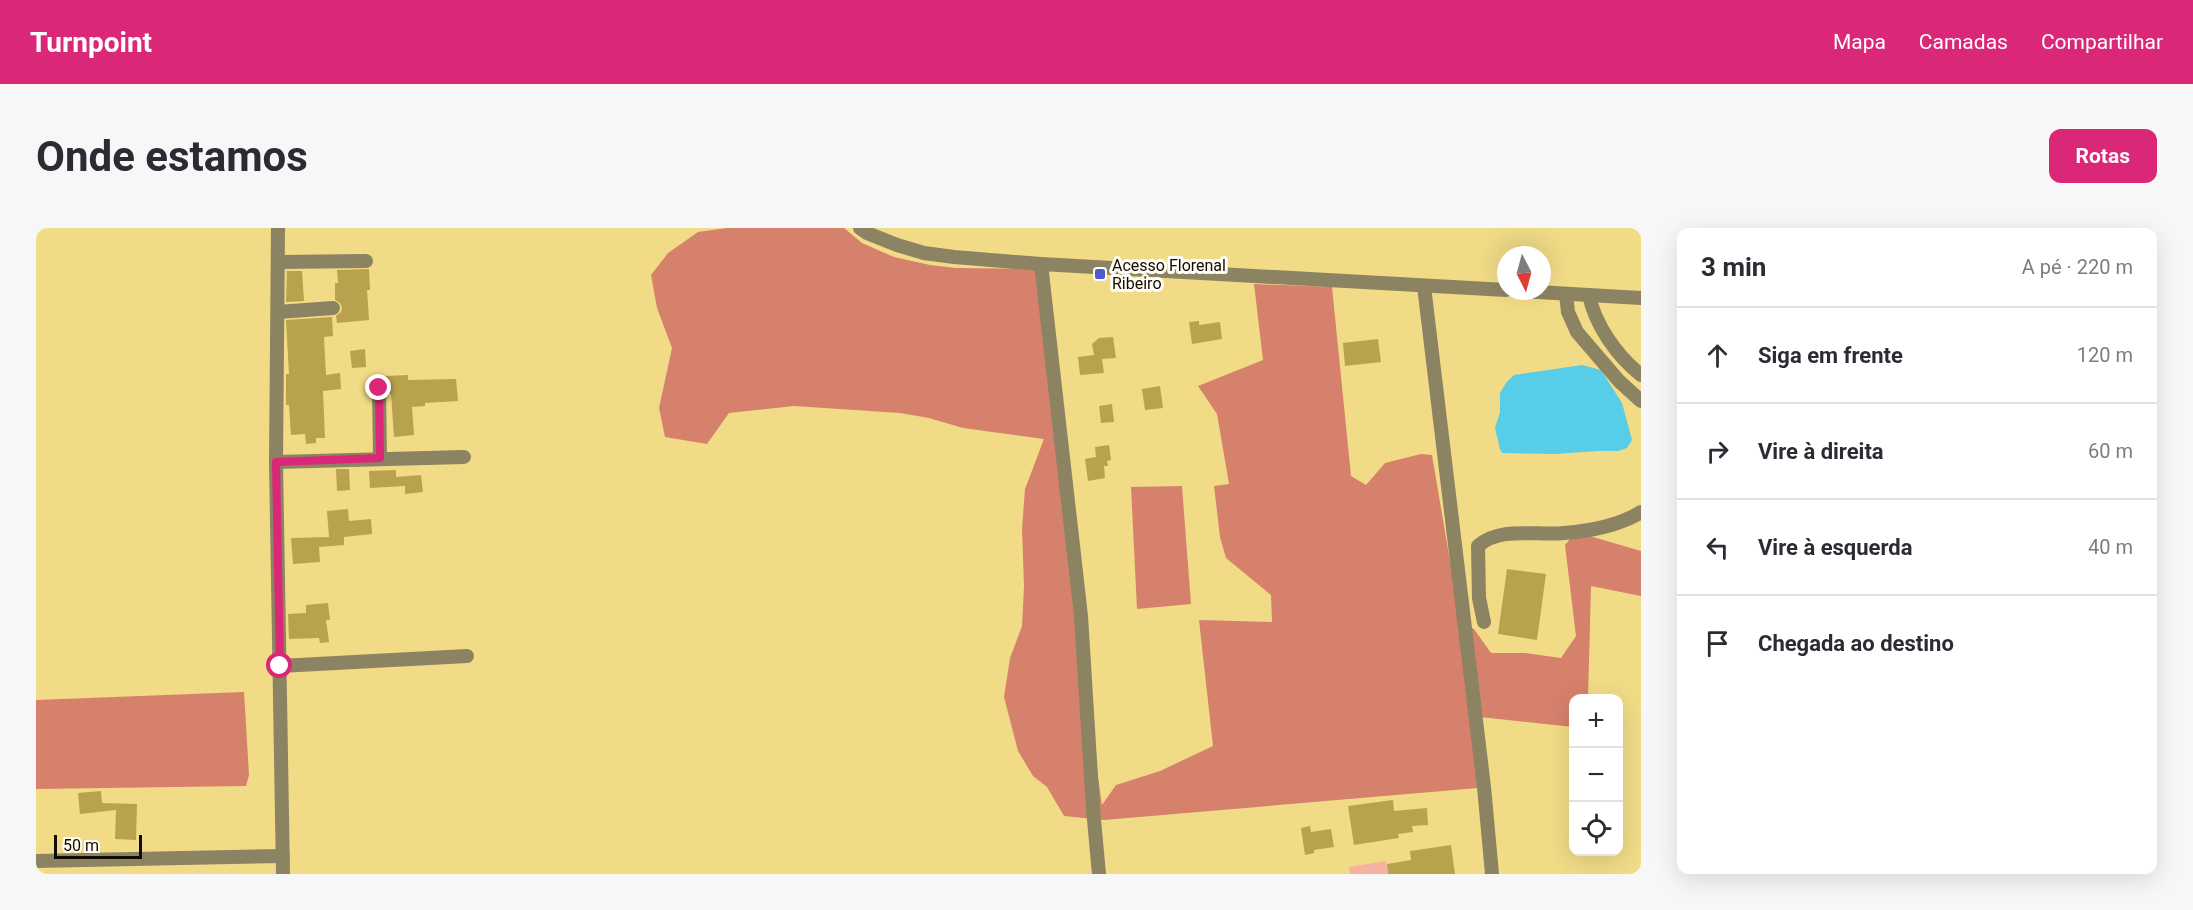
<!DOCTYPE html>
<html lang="pt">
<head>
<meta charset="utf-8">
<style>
	:root { --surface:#fff; --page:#f7f7f7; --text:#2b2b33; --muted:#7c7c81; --line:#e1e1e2; --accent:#db2777 }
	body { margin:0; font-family:Roboto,sans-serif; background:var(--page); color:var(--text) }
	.controls { position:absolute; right:18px; bottom:18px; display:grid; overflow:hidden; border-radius:12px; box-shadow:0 6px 24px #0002 }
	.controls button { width:54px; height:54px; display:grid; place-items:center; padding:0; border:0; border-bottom:2px solid var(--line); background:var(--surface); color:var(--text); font:30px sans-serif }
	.compass { position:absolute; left:1461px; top:18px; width:54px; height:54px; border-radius:50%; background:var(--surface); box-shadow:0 6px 24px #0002; rotate:174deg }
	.scale { position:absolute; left:18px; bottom:15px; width:88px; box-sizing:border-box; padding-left:6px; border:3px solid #120c00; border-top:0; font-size:16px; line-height:21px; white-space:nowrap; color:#120c00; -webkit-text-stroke:4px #fefcf4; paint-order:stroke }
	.stop { position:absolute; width:18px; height:18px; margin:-14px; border:4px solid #db2777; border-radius:50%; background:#fff }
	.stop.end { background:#db2777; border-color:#fff; box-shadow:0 2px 6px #0008 }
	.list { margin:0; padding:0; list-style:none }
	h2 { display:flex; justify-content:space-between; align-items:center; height:78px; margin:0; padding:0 24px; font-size:26px }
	h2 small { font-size:20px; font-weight:400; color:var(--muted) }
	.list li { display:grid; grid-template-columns:39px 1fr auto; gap:18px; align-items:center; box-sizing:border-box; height:96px; padding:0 24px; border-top:2px solid var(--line) }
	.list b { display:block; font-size:22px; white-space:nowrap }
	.list em { font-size:20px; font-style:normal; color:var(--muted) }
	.icon { flex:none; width:33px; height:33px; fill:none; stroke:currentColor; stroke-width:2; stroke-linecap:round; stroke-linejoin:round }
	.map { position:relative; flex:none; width:1605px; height:646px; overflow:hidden; border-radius:12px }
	header { display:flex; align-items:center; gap:36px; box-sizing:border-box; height:84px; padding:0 30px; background:var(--accent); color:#fff }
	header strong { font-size:28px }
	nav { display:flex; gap:33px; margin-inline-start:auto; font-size:21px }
	.intro { display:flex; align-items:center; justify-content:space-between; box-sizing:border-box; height:144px; padding:0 36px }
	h1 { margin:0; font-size:42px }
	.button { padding:15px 27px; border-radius:12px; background:var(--accent); color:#fff; font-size:21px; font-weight:700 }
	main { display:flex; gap:36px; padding:0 36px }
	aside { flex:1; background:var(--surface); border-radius:12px; box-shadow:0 6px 24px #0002 }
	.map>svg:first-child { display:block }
</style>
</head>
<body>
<header>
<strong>Turnpoint</strong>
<nav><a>Mapa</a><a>Camadas</a><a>Compartilhar</a></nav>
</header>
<div class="intro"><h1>Onde estamos</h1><a class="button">Rotas</a></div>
<main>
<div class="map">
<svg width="1605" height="646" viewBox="0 0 1605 646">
	<rect width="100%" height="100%" fill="#f1db86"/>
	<!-- green -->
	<polygon fill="#f6b2a0" points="1350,633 1352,646 1314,646 1313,639"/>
	<!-- forest -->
	<g fill="#d6816c">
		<polygon points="691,0 808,0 826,15 858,29 894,37 920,40 1007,41 1039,385 1066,577 1080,557 1124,543 1177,518 1163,392 1236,394 1235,367 1190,330 1184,309 1178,258 1193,256 1181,186 1162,158 1227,132 1218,56 1296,59 1315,248 1330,257 1349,235 1385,226 1396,227 1424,392 1438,401 1455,425 1489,425 1525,430 1540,408 1529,317 1540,304 1605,323 1605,368 1555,358 1552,470 1538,470 1537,499 1435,488 1442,560 1068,592 1028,588 1011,559 997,548 982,523 968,469 974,430 986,398 988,358 986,301 989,261 1008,211 927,200 893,190 864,185 758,178 693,185 671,216 629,209 623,180 636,120 621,80 615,47 632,25 662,4"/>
		<polygon points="1146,258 1155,376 1101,381 1095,259"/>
		<polygon points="208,464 213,547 210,558 0,561 0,472"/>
	</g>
	<!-- water -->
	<polygon fill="#58cde7" points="1546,137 1565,142 1586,175 1596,212 1591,220 1582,223 1562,223 1519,226 1466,225 1464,221 1459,200 1464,184 1464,165 1470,155 1478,147"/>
	<!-- building -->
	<g fill="#b8a24d">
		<polygon points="333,41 334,62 331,62 333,92 301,95 300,88 305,84 306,80 304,75 299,72 299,55 302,55 301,42"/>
		<polygon points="251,43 266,43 268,73 250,74"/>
		<polygon points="296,89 297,108 288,109 290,147 304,145 305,161 287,163 289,210 280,210 280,215 270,216 269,206 255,207 253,177 250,177 250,146 253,146 250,92"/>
		<polygon points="1163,93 1163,97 1184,94 1186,111 1156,116 1153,94"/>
		<polygon points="1077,109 1080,130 1066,131 1068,145 1044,147 1042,129 1058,127 1056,116 1063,110"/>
		<polygon points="1342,111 1345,134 1309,138 1307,115"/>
		<polygon points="329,121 330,139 316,140 314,123"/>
		<polygon points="372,147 372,152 420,151 422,173 389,175 389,178 376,179 378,207 358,209 355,166 352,166 349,148"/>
		<polygon points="1124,158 1127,180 1109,182 1106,161"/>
		<polygon points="1076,176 1078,194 1065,195 1063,178"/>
		<polygon points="1073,217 1075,232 1071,233 1072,238 1068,238 1069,250 1052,253 1049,231 1060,229 1059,219"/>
		<polygon points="300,241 313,241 314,262 301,263"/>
		<polygon points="360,242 360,249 385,247 387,264 369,266 369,258 334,260 333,243"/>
		<polygon points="312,281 313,293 335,291 336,306 308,309 308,317 283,319 284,334 257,336 255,310 293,309 291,283"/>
		<polygon points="1471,341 1510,346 1501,412 1462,406"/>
		<polygon points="292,375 294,392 290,392 293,414 284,415 283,410 253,411 252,386 270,385 270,377"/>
		<polygon points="65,563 66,575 101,576 100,612 79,611 80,582 44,586 42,565"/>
		<polygon points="1357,572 1358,583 1391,580 1392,597 1376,598 1377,604 1362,606 1363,610 1318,617 1312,578"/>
		<polygon points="1274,598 1275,604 1295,601 1298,619 1278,622 1278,625 1269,627 1265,600"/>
		<polygon points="1415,617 1419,646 1352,646 1351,636 1375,632 1374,623"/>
	</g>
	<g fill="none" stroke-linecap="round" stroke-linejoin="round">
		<!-- minor -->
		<g stroke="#8b8361" stroke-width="14">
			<polyline points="242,0 240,234 247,646"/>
			<polyline points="824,0 831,5 861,17 888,25 918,29 1005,36 1470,62"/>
			<polyline points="242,34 330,33"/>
			<polyline points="1005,36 1045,388 1057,581 1063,646"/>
			<polyline points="1388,58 1448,559 1456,646"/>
			<polyline points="1485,63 1605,70"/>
			<polyline points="1530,66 1532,84 1541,104 1583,153 1605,173"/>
			<path d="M1553,67C1559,97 1581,128 1605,147"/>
			<polyline points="242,84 297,80"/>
			<polyline points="343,160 344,230"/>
			<polyline points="240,234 428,229"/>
			<path d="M1448,394L1443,370L1442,318C1464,298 1501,308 1528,305C1553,303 1584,297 1605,284"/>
			<polyline points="244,438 431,428"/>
			<polyline points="0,633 247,628"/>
		</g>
	</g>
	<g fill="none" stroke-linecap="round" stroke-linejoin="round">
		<!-- route -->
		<polyline stroke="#db2777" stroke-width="8" points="244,438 240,234 344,230 343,160"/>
	</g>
	<!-- markers -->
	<rect fill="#515bd1" stroke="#fefcf4" stroke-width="2" x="1058" y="40" width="12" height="12" rx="3"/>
	<g text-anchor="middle" stroke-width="6" stroke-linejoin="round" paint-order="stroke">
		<!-- poi labels -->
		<g font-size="16" fill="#120c00" stroke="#fefcf4" text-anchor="start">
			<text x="1076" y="43">Acesso Florenal<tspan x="1076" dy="18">Ribeiro</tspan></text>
		</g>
	</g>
</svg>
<div class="controls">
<button>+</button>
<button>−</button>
<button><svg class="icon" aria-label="locate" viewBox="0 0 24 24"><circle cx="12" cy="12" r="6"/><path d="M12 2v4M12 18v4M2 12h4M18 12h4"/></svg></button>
</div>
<svg class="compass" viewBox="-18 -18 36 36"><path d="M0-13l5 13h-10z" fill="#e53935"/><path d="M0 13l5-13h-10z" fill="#7c7c81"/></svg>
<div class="scale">50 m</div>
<div class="stop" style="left:244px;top:438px"></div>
<div class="stop end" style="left:343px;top:160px"></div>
</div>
<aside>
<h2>3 min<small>A pé · 220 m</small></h2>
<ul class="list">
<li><svg class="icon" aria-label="ahead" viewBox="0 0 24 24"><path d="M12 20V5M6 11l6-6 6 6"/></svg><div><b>Siga em frente</b></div><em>120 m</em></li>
<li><svg class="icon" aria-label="right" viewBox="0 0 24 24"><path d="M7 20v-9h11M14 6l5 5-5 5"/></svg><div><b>Vire à direita</b></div><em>60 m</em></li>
<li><svg class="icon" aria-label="left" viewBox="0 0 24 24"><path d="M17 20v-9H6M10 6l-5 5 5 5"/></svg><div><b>Vire à esquerda</b></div><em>40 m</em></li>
<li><svg class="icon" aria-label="arrive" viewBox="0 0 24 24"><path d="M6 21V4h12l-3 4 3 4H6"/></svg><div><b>Chegada ao destino</b></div></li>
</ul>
</aside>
</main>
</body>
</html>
